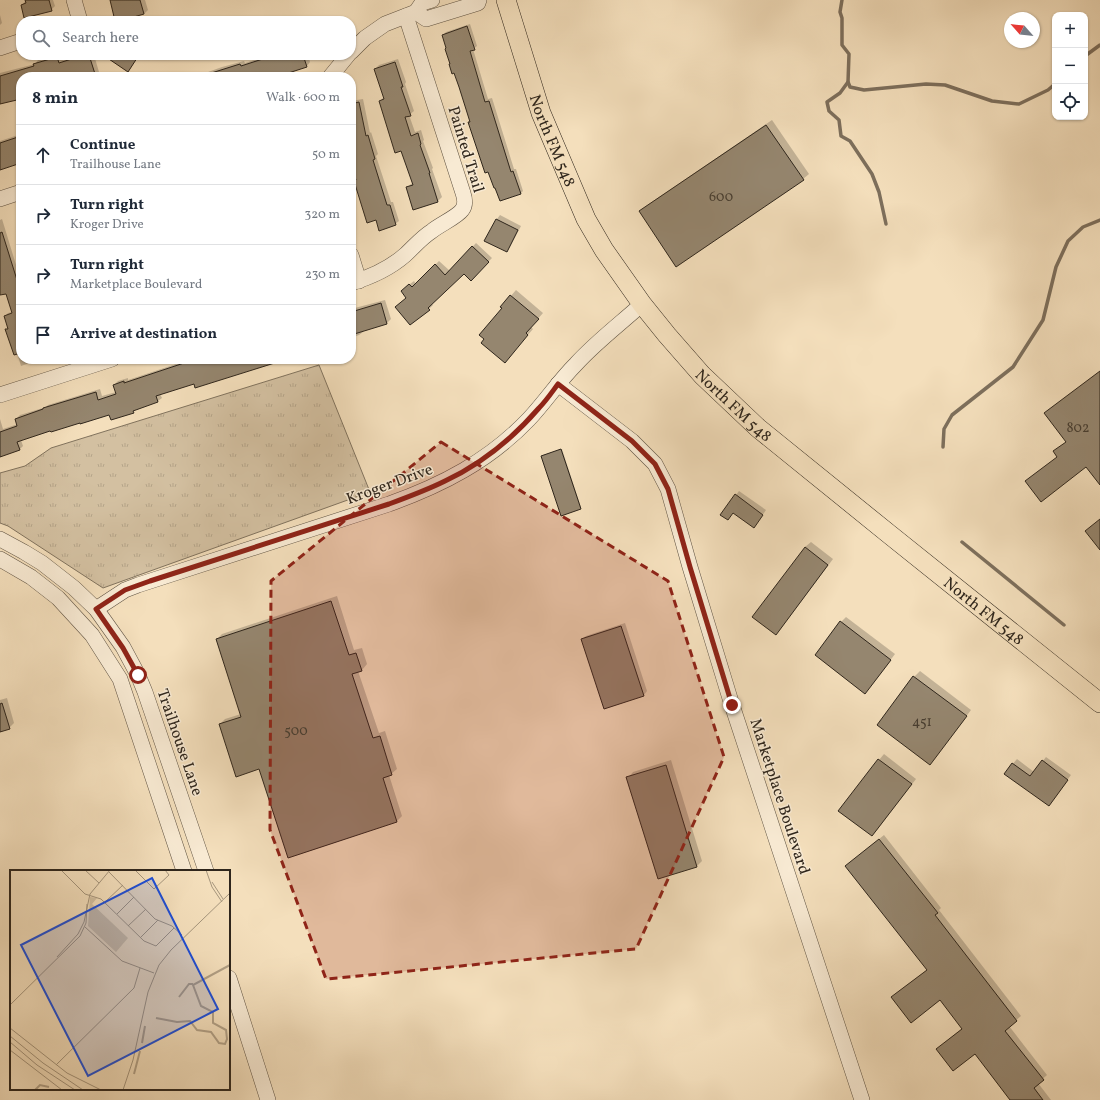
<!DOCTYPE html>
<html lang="en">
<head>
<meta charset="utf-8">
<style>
	:root { --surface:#fff; --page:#f6f6f7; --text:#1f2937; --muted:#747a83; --line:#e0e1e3 }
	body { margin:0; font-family:Vollkorn,serif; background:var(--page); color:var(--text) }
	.controls { position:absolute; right:12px; top:12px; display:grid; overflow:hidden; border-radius:8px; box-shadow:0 1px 3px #0004 }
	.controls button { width:36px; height:36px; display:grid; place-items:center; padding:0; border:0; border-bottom:1px solid var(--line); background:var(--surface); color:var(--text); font:20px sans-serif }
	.compass { position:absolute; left:1004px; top:12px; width:36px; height:36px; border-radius:50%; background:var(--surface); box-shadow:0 1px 3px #0004; rotate:297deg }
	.stop { position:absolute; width:12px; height:12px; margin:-9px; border:3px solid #8f2418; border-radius:50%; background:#fff }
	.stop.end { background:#8f2418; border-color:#fff; box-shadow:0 1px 4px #0008 }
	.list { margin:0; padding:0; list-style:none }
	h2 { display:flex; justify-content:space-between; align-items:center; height:52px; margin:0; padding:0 16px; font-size:17px }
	h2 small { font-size:13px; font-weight:400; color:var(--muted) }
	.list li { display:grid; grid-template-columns:26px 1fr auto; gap:12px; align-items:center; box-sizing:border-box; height:60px; padding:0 16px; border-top:1px solid var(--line) }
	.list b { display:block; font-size:15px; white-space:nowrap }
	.list p { margin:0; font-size:13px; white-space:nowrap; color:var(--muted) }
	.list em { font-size:13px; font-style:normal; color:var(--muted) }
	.icon { flex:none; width:22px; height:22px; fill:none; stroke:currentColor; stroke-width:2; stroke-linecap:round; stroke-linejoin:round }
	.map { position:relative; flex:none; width:1100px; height:1100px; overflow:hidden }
	.search { position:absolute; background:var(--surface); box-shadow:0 1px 3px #0004; left:16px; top:16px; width:340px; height:44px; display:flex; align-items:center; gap:10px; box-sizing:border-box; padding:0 14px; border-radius:16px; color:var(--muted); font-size:15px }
	.panel { position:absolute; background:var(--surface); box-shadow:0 1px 3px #0004; left:16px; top:72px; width:340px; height:292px; border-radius:16px }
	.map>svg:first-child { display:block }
</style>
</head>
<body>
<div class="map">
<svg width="1100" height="1100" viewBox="0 0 1100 1100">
	<defs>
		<pattern id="grass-tufts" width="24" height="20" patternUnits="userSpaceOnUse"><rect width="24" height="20" fill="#d3c0a1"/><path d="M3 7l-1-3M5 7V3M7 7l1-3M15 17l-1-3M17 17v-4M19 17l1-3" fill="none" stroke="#b5a58a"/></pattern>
	</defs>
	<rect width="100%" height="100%" fill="#f4dfbc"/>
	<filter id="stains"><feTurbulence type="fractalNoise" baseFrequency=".005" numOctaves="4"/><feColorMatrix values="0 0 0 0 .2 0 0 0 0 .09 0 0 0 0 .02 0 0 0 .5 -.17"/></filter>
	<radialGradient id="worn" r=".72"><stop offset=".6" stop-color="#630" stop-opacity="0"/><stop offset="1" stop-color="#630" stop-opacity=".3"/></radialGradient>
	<!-- grass -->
	<polygon fill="url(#grass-tufts)" stroke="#81735e" points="319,365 370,492 103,588 8,526 0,523 0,473 25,466 51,448"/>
	<!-- shadow -->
	<g fill="#0003">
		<polygon points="26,0 53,0 55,6 51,10 22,5"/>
		<polygon points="111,0 145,0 148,10 144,14"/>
		<polygon points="0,15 2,23 0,25"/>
		<polygon points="470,24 477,46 473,49 488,99 492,98 514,169 516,169 523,191 520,194 469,122 470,121 443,35 446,32"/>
		<polygon points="56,55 61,55 62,60 77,55 94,55 99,72 95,76 92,77 21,77 21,97 0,103 0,73 35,64 38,60"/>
		<polygon points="270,55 308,55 310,62 307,66 279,77 194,77 222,67 244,61 245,63"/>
		<polygon points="398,59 406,82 405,84 414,111 409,115 415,132 421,130 424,140 423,141 433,168 432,169 442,197 438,201 414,209 407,187 411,184 413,183 401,150 380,101 384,97 375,69 379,65"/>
		<polygon points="363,99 370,133 371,132 378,154 376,156 391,202 393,202 399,221 395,224 377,219 355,181 357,179 351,161 351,101"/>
		<polygon points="772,120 809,174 803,179 640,211 646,206"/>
		<polygon points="21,132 21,160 0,168 0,141 18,135"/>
		<polygon points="500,215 521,226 510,247 506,251 497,219"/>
		<polygon points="2,219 20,278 21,278 21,359 41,359 21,366 17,353 6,330 8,328 5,316 8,313 12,312 7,292 0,294 0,220"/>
		<polygon points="21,223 21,232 19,226"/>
		<polygon points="476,243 492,258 471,280 464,272 432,304 433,305 429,309 407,297 406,287 414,281 416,284 439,261 450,271"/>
		<polygon points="516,290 543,313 531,327 533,329 510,356 504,308 502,306"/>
		<polygon points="385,300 391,319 387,323 362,330 363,332 359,335 351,338 351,309"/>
		<polygon points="191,359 287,359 195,383 160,394 162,398 158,401 136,409 133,412 110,413 21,440 23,446 19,450 0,456 0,419 3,429 18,424 16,419 20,415 46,407 48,405 100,389 102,396 116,392 114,385 118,381 128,378 128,380"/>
		<polygon points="562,449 581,507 580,508 543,455"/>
		<polygon points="739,491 766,510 758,522 736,495"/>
		<polygon points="811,542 833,559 781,628 776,634 805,547"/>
		<polygon points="337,596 354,650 362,648 367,664 362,670 358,671 379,733 385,731 397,769 391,774 389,775 402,816 397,821 288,857 260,768 220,724 225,719 241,714 217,639 222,634"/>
		<polygon points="846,617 895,654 870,687 865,692 841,622"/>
		<polygon points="625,623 647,691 644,695 582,639 586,636"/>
		<polygon points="920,671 971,710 935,758 930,764 878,725 914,677"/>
		<polygon points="7,698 14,723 9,728 0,730 0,700"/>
		<polygon points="884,754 916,779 877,830 872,835 840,811 879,760"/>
		<polygon points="1046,757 1071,775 1052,801 1005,773 1017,759 1034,772"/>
		<polygon points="671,760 702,861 697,866 628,778 633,772"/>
		<polygon points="884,835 941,908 939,910 1021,1016 1009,1026 1047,1075 1038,1083 1051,1100 1012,1100 976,1053 937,1049 962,1028 940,999 897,993 928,969 851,862"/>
	</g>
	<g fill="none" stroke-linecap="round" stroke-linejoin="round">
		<!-- stream -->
		<g stroke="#7d6f5c" stroke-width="3.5">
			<polyline points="842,0 840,12 842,18 842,45 849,54 848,82 850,87 864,90 926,84 945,85 992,101 1019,104 1048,90 1055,84"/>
			<polyline points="1085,56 1100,45"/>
			<polyline points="848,82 840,93 827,102 829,111 839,120 841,136 850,141 872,174 879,192 886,224"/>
			<polyline points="943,447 944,429 952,415 1013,367 1043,320 1056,267 1068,241 1083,227 1100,220"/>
			<polyline points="962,542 1064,625"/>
		</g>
	</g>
	<!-- building -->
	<g fill="#95866f" stroke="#2f261c">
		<polygon points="25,0 49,0 52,11 24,18 21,5 26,3"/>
		<polygon points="110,0 140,0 144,14 120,21 115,21"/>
		<polygon points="467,26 475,50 470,51 485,102 489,101 511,172 513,171 521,194 500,201 495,188 494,188 488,172 485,173 468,122 470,122 459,87 454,73 452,74 449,64 450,64 445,49 446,48 442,35"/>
		<polygon points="84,55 89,55 96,77 21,77 21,99 0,104 0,76 34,66 33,64 57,57 59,63"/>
		<polygon points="103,55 139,55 128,72"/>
		<polygon points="275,55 303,55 307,67 276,77 205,77 205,75 240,64 241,66"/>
		<polygon points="395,62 403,87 401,87 411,116 405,117 411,136 418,133 421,144 420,145 430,173 429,173 438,202 413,210 406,187 413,185 401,151 395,153 379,101 384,99 374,69"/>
		<polygon points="359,102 366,136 368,135 375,159 373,160 387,205 390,205 396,225 379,231 376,220 367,223 354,181 356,180 351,164 351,104"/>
		<polygon points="766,125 804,180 676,267 639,211"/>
		<polygon points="21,136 21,163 0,170 0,143"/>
		<polygon points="496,219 518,230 507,252 484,241"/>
		<polygon points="2,232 17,280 18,280 21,289 21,353 14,355 5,329 8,329 4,316 12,313 6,294 0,295 0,233"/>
		<polygon points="472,246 489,262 471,281 464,274 428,308 430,310 410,325 395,307 406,298 401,291 409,284 412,287 435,264 445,275"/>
		<polygon points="510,295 539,319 526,333 528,335 505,363 481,343 484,339 479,335 502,308 500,307"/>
		<polygon points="381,303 387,324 351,335 351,312"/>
		<polygon points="196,359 281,359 281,361 195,388 194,384 156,396 158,402 133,411 134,413 111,420 109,415 80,424 80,423 51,432 50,431 17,442 20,450 0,457 0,432 17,426 15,419 43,409 43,408 96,392 98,400 116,394 113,385 124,381 124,383"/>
		<polygon points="1100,371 1100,485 1086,467 1041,502 1025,481 1057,457 1053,451 1066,442 1044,413"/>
		<polygon points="561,449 581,509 561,516 541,456"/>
		<polygon points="735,494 763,515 754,528 733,513 728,520 720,515"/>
		<polygon points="1100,519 1100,550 1085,531"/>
		<polygon points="805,547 828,565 776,635 752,617"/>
		<polygon points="331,601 349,655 356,653 362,671 352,674 373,738 380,736 392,775 383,778 397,822 288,858 259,769 236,777 219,724 241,717 216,639"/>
		<polygon points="840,621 891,660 865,694 815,655"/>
		<polygon points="621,626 644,696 604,709 581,639"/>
		<polygon points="913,676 967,716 930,765 877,725"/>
		<polygon points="2,703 10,729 0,732 0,704"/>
		<polygon points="878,759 912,784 872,836 838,811"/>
		<polygon points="1042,760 1068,780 1049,806 1004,774 1012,763 1030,776"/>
		<polygon points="666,765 697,867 658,879 626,777"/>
		<polygon points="879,839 938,913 935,915 1017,1021 1005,1031 1044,1080 1034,1088 1043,1100 1010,1100 975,1054 953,1071 936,1049 962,1029 940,1000 911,1023 891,997 927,970 845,866"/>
	</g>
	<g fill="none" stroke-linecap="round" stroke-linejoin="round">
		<!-- minor casing -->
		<g stroke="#605444" stroke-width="16">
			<g id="minor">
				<polyline points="74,0 80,21"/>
				<polyline points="416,12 426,19 478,3 479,0"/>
				<polyline points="0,48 21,41"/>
				<polyline points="351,52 365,38 385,24 416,12 422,3 432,0"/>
				<polyline points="330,77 348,55"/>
				<polyline points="0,199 21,192"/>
				<polyline points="351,255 359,281"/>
				<path d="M351,283C371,277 389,269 405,255C414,247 421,238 432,231C439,225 457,217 462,210C466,205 465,199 463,193L406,16"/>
				<polyline points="558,384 632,441 655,464 668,489 690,567 732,705 862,1100"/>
				<polyline points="0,395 112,359"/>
				<polyline points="0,539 24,552 42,563 74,588 96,609 123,647 138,675 145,692 206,871"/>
				<polyline points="0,559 31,577 58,598 92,635 120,679 184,871"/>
				<path d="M96,609L125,590L138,585L389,504C442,485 489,461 529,419C545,402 559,381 576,364C596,342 620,324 642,304"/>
				<polyline points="229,978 268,1100"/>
			</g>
		</g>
		<!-- major casing -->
		<g stroke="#2f261c" stroke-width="20">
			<g id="major">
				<path id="s1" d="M506,0L541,113L586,219L604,250L642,304L667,335L702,375L758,428L889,534L1100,703"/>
			</g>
		</g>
		<!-- minor -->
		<use href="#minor" stroke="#f8ead3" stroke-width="15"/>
		<!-- major -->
		<use href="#major" stroke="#f4dfbc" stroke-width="19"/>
	</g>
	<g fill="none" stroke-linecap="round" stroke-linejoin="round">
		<!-- route -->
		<path stroke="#8f2418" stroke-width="5" d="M138,675L123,648L96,609L125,590L150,581L389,504C408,497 427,490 445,481C481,464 513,438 539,408C546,401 552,392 558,384L632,441L655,464L668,489L690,567L732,705"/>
	</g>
	<!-- marked area -->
	<path fill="#8f2418" fill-opacity="0.2" stroke="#8f2418" stroke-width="3" stroke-dasharray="8 5" stroke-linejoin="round" d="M441,442L668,581L724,757L636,949L326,979L270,830L271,581Z"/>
	<g text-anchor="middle" stroke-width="3" stroke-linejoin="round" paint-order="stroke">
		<!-- number labels -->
		<g font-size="14" fill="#483e31">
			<text x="721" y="201">600</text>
			<text x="1078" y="432">802</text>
			<text x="922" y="726">451</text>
			<text x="296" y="735">500</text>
		</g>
		<!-- street labels -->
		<g font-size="16" fill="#2f261c" stroke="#f8ead3">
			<text dy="6" stroke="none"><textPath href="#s1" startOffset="148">North FM 548</textPath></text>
			<text transform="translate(467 149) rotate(73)" y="6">Painted Trail</text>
			<text dy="6" stroke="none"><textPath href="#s1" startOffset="472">North FM 548</textPath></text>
			<text transform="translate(389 483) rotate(-20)" y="6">Kroger Drive</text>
			<text dy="6" stroke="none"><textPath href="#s1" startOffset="796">North FM 548</textPath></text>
			<text transform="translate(181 742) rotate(71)" y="6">Trailhouse Lane</text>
			<text transform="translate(781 796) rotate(72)" y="6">Marketplace Boulevard</text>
		</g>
	</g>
	<!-- overview -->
	<g transform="translate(10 870)">
		<rect width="220" height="220" fill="#f4dfbc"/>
		<path d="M80,27L87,28L82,34L118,68L106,82L78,56Z" fill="#d3c0a1"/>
		<path fill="none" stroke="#b1a086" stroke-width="2" d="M169,127L179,114H183M146,148L167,152L180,151L187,160L201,162L209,173L215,174L217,169L216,160L203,153V142L191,136L183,115L220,95M132,173L135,156M124,204L130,181M25,220L30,215L39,217"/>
		<path fill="none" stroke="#a5957c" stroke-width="1" d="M51,0L75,24L91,29L134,71L146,76L164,58M75,0L89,13M125,0L144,19L159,5L155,0M196,0L202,17L212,32M99,2L145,49L162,56L172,65M202,12L213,29M95,32L113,15M107,44L124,27M118,56L136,39M75,57L112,91L144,103M130,68L148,50M47,87L68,64L74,52L80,24L100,0M0,135L70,66L76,53L77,34M0,158L57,203L91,220M0,166L33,193L73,220M0,172L27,195L65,220M0,180L52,220M46,195L124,118L130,98M113,220L123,190L138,122L149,95L161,80L220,23"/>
		<path fill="#1d4ed8" fill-opacity="0.15" stroke="#1d4ed8" stroke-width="2" d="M142,8L208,139L78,206L11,75Z"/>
		<rect width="220" height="220" fill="none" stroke="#2f261c" stroke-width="2"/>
	</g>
	<rect width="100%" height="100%" filter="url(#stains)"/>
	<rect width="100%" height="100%" fill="url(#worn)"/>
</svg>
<div class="controls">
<button>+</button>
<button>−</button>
<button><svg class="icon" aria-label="locate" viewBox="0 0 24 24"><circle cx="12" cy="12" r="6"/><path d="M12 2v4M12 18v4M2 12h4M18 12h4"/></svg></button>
</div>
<svg class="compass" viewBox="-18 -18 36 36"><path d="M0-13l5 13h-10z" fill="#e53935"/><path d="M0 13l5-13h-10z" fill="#747a83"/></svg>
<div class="stop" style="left:138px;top:675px"></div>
<div class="stop end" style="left:732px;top:705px"></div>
<div class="search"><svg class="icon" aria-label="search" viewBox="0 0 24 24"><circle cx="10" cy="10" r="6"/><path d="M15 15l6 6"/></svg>Search here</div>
<section class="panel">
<h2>8 min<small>Walk · 600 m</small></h2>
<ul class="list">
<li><svg class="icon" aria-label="ahead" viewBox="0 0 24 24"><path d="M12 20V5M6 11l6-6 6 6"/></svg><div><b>Continue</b><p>Trailhouse Lane</p></div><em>50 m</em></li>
<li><svg class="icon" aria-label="right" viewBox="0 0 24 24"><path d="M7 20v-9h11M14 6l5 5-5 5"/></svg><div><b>Turn right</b><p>Kroger Drive</p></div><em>320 m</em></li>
<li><svg class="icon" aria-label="right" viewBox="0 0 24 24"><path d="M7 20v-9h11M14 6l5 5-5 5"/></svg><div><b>Turn right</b><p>Marketplace Boulevard</p></div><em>230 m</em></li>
<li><svg class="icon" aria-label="arrive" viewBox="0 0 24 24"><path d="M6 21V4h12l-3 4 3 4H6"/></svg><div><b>Arrive at destination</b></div></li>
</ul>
</section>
</div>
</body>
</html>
